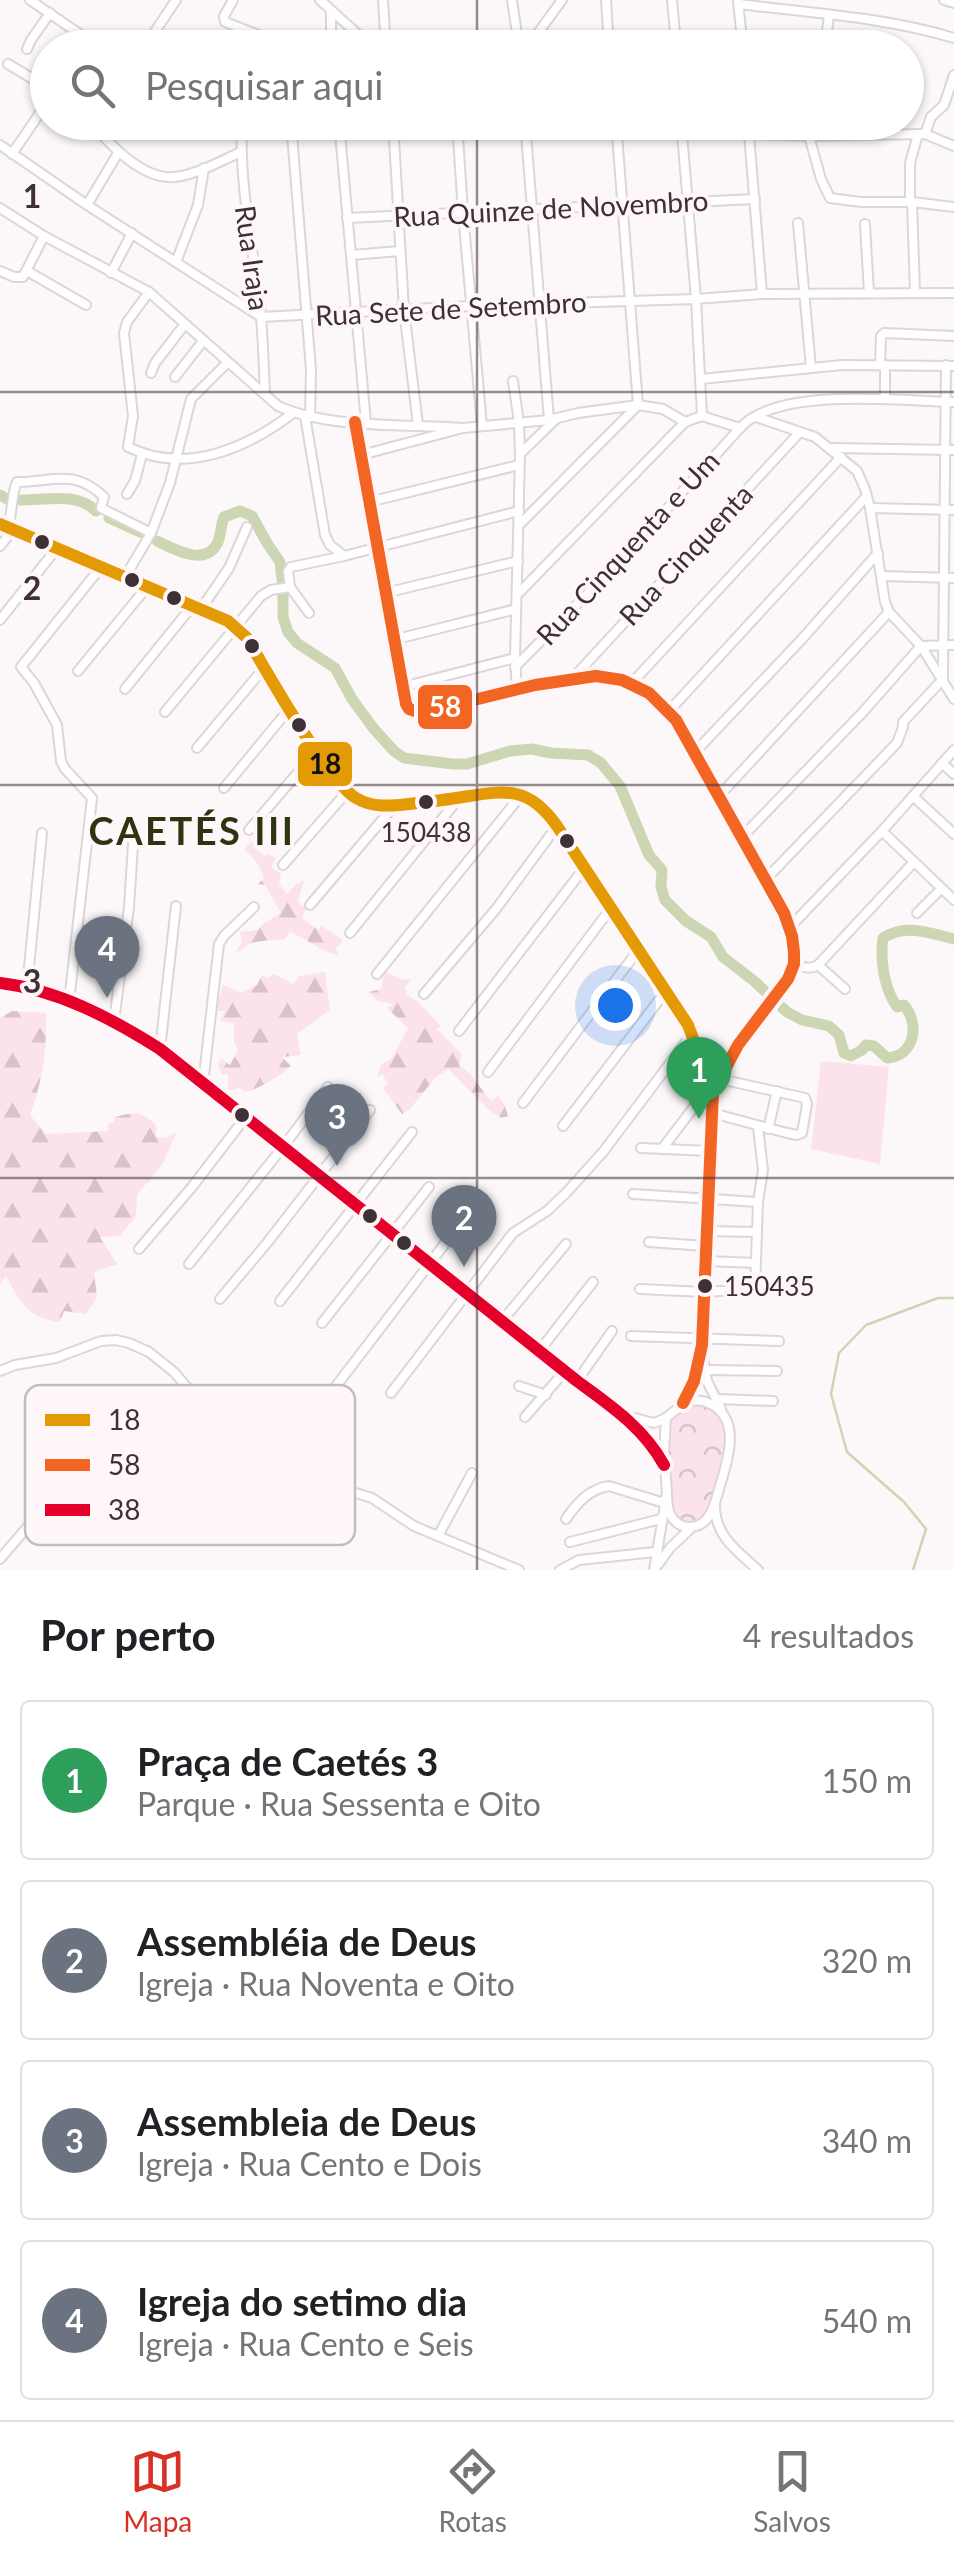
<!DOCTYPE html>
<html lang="pt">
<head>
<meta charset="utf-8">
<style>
	:root { --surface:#fff; --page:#f2f2f2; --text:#202124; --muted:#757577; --line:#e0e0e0; --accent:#d93025 }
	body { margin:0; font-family:Lato,sans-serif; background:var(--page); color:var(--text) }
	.you { position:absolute; left:615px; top:1005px; width:35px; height:35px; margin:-25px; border:8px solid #fff; border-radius:50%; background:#1a73e8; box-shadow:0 0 0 15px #1a73e833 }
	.badge { display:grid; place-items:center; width:65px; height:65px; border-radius:50%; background:var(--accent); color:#fff; font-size:32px; font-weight:700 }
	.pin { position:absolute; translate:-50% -82px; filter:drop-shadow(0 2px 5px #0008) }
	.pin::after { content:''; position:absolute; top:52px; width:35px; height:30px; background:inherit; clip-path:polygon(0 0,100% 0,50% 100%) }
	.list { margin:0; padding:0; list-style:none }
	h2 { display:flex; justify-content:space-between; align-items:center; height:130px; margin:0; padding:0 40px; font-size:42px }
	h2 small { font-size:32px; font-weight:400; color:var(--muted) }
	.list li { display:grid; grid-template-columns:65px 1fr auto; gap:30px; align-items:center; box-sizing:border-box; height:160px; margin:0 20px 20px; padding:0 20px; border:2px solid var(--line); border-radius:10px }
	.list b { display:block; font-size:38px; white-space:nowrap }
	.list p { margin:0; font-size:32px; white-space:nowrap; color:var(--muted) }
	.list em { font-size:32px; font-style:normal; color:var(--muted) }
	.icon { flex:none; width:55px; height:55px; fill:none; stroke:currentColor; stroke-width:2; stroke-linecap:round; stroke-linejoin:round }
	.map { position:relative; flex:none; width:954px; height:1570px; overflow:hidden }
	.search { position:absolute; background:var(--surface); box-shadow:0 2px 8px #0004; left:30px; right:30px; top:30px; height:110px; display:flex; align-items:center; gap:25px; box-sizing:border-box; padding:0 35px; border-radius:55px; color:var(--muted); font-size:38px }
	.sheet { height:850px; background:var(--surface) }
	nav { display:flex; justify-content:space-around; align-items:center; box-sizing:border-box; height:140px; border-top:2px solid var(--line); background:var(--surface); font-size:28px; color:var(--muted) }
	nav a { display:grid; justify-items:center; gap:5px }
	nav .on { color:var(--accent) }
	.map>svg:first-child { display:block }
</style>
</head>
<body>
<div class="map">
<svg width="954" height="1570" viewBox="0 0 954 1570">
	<defs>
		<pattern id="forest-firs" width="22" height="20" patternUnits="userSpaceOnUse" patternTransform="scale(2.5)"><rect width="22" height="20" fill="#fce2ea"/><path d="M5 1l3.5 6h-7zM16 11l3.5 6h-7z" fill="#d9c2c9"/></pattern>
		<pattern id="park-crowns" width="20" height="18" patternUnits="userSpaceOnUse" patternTransform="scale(2.5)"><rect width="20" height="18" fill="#fce2ea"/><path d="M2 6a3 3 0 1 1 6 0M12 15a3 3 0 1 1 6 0" fill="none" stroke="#d9c2c9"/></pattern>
	</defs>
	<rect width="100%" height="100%" fill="#fcf8f9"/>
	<!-- forest -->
	<g fill="url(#forest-firs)">
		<path d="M258,840L257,850L265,857L268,854L276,858L271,867L281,874L279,884L287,894L296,884L304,881L298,900L302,906L309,903L302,918L318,930L322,926L343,940L336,949L339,955C320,952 308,939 290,932L283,940C278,939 260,941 255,942C249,944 241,951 235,953L242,942L240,932L257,930L263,924L281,913L265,885L258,884L264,878C260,866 255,858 244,850L249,844Z"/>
		<path d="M384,971L403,980L412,979L405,987L407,995L417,1001L441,1026L437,1029L462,1054L459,1066C474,1073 480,1090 492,1101L498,1095L505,1106L508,1116L501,1118L489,1110L448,1069L435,1078L410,1109L402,1114L383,1088L388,1084L382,1074L377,1077L381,1065L392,1058L408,1028L387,1008L394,1004L377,1001L369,992L381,989Z"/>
		<path d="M325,972L330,1010L297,1034L301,1055L282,1057L291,1066C281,1075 258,1090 245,1092L239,1087L235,1090L228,1089V1075L222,1074L218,1064L221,1058L230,1065L238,1050L234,1042V1023L220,1021L225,1011H216L223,985L242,993L257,985L262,975L267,978L274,974L293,984L298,976Z"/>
		<path d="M12,1011L46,1013C47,1053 43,1078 30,1115L46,1134L109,1131L108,1124L114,1122L115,1117C136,1112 139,1110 156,1125V1137L165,1138L177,1132L163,1163L137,1195L136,1216L120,1236L100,1237L117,1264L94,1272L97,1297L86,1314L64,1311L60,1322C27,1318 21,1303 6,1276L0,1284V1018Z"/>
	</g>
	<!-- park -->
	<path fill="url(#park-crowns)" d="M689,1403L714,1405L731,1432C726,1453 724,1480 715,1500C711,1511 702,1526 689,1524C684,1524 679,1521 676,1517C665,1504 668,1435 671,1418Z"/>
	<!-- pitch -->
	<polygon fill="#fce2ea" points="821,1061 889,1067 880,1164 811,1149"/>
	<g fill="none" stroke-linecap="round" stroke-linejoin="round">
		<!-- stream -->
		<polyline stroke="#cdd6b2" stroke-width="2.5" points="913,1570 926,1529 904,1502 847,1452 831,1394 839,1353 866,1325 938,1298 954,1298"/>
		<!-- river -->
		<g stroke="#cdd6b2" stroke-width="11">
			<polyline points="0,495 7,499"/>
			<path d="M21,500C46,500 77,492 96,511"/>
			<polyline points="109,518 147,535"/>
			<path d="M157,541C174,549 206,568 218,542C221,534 221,525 224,517L240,511L252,516L267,543L280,562L283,586"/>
			<path d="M283,590V617L288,632L297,643L335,668L352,699L374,729L394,751L404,758L453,764H467L510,751L532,749L551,753L588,755L601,763L620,786L649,855L662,870L661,887L665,900L686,921L711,937L723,957L754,981L787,1012L802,1020L829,1026L839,1035L844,1053L851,1056L862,1050L866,1045L874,1046L887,1058C915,1056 920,1024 904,1005L897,1007C884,988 880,961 883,938C906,923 929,933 954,939"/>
		</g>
		<!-- minor casing -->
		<g stroke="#ddd5d7" stroke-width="12">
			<g id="minor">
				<polyline points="30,0 100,48"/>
				<polyline points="233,0 224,16 225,22 261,36 278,48"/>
				<polyline points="320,0 373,48"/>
				<polyline points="383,0 386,48"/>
				<polyline points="512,0 519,48"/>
				<polyline points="606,0 609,48"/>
				<polyline points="672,0 676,43"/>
				<polyline points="944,0 954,3"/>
				<polyline points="738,2 743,48"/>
				<path d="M739,4C811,13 884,17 954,38"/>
				<polyline points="331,10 331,48"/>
				<polyline points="144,48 176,0"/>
				<polyline points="527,48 562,0"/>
				<polyline points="554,48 742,39"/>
				<polyline points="825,48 829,15"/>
				<polyline points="27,49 31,40 50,13"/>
				<polyline points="8,64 48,88"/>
				<path d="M91,122C109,144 143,180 174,177C197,175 220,161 241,152"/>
				<path d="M242,122C239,188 254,251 261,316C263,342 264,368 265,394"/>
				<polyline points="291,122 311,370 310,417"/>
				<polyline points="328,122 348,122"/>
				<polyline points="339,122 366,423"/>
				<polyline points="393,122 404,310 418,425"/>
				<polyline points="457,122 463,213 482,426"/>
				<polyline points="525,122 549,420"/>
				<polyline points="681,122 696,299 702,416"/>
				<polyline points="748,122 762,294"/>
				<polyline points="749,134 809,136 925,134 954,146"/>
				<polyline points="925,134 931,117 944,105 954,75"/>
				<polyline points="809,136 821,179 830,198 861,202 912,202 954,207"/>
				<polyline points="0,145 87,205 261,317 471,306 696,299 762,294 954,293"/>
				<polyline points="12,154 48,101"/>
				<polyline points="910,202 910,163 918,134"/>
				<polyline points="912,202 915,292"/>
				<polyline points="87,205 118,153"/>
				<path d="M0,208L44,236L149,292L278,406C329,429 407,424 463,428"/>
				<polyline points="347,218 755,199"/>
				<polyline points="798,223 811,368"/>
				<polyline points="865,224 869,293"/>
				<polyline points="351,255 400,251"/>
				<polyline points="176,262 198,205 204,168"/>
				<polyline points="0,271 14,277 23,277 44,236"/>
				<polyline points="27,271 86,305"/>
				<polyline points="111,273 132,233"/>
				<path d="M149,292L127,322L124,333L133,416L128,447C185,475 246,449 293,413"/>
				<polyline points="880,365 881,336 884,333 954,336"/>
				<polyline points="885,365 885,399"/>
				<polyline points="151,373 155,363 185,324"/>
				<polyline points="175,377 203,341"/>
				<polyline points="701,379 842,365 954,366"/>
				<polyline points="513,381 519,423 520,455 515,658 517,689"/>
				<polyline points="305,416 325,535 330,545 344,556 519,511"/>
				<polyline points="756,417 815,437 857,471 865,489 870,508 885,602 889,612 921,646 954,699"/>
				<polyline points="355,422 406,704 409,709 421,713 535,685 596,676 622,680 649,693 676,720 784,913 792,936 794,952 794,964 788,979 738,1045 713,1092 702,1345 694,1381 683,1403"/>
				<polyline points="831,448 954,450"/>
				<polyline points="520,454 556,419"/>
				<polyline points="361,455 463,428 549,420 578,413 638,405 663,409 685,422"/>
				<polyline points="127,494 135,481 142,454"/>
				<polyline points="369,502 519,465"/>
				<polyline points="870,508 954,510"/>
				<path d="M0,524L228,621L247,638C265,669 329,783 356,798C372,808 391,806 409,804C427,802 445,800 463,797C507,790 529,786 557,826L688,1025L713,1092"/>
				<polyline points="519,525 638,405 616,122"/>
				<path d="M8,528C12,514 12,491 17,482C54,482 74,468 104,497L101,508L151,533"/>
				<polyline points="0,546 13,530"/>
				<polyline points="881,576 954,578"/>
				<polyline points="125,577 151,533 170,483 191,399 228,362"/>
				<polyline points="290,587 288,571 291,567 344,556"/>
				<polyline points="385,593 518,561"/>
				<path d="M517,595L685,422L702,416L740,428C778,386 901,401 954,402"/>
				<polyline points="201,609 229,568 247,527"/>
				<polyline points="0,620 57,548"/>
				<polyline points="393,640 516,609"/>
				<polyline points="921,646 954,645"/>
				<polyline points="515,667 614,567 740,428"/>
				<polyline points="78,671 147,587"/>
				<polyline points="943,675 946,365"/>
				<polyline points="573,678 800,432"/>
				<polyline points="631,684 841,457"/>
				<polyline points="402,687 515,658"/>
				<polyline points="125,689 193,605"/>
				<polyline points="669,711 866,497"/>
				<polyline points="165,712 261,596 271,590 290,587 309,613"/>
				<polyline points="197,748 264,668"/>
				<polyline points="695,752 802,639 878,553"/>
				<polyline points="942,763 954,774"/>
				<polyline points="224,788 290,708"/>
				<polyline points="719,796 889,612"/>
				<polyline points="913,796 954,834"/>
				<polyline points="249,830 317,750"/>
				<polyline points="882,831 954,900"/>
				<polyline points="742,837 863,712 921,646"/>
				<polyline points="283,865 347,792"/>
				<polyline points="766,879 897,743 903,727 903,722 943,679"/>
				<polyline points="310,905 394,806"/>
				<polyline points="917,913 941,889"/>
				<polyline points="790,927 882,831 954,750"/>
				<polyline points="350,933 459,798"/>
				<path d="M794,964C803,967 810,970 818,965L914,862"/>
				<polyline points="818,965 845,989"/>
				<polyline points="377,974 522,794"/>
				<path d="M0,983C58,990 111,1018 160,1049L577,1381C610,1405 644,1428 664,1465"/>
				<polyline points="27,988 42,833"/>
				<polyline points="424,994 496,909 557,826"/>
				<polyline points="69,1002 92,798 65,769 61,761 57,725 34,683 21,667 101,567"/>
				<polyline points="114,1021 129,907 134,829"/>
				<polyline points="459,1031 585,867"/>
				<polyline points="160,1049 176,906"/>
				<polyline points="488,1072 611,908"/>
				<polyline points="203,1084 219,944 224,936 254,907"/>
				<polyline points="523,1103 639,949"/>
				<polyline points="712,1113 787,1133 797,1135 802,1133 807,1104 805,1098 720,1079"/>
				<polyline points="563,1126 666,991"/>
				<polyline points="768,1129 777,1091"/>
				<polyline points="641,1148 711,1151"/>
				<polyline points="662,1149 710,1086"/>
				<polyline points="633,1194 758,1202"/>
				<polyline points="707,1231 756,1232"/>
				<polyline points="649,1242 706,1246"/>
				<polyline points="139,1249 192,1187 245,1118"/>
				<polyline points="706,1261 756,1263"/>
				<polyline points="189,1264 283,1147 328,1087"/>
				<polyline points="640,1289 704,1292 755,1289 758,1202 763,1170 758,1127"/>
				<polyline points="220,1299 267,1243 370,1110"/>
				<polyline points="280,1301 412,1132"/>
				<polyline points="502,1321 566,1244"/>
				<polyline points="322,1323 429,1187"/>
				<polyline points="631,1336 779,1341"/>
				<polyline points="540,1350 593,1282"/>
				<polyline points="703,1357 707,1381 721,1409"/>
				<polyline points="705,1370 777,1371"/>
				<polyline points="0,1371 15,1365 56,1358 101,1341 116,1340 129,1343 149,1352 175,1373 189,1390 208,1419 248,1448 259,1452 294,1456 340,1488 372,1498 414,1526 519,1570"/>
				<polyline points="577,1381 612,1331"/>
				<polyline points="519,1386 546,1395"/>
				<polyline points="391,1393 513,1233 547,1211 567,1192 603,1152 692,1034"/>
				<polyline points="330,1394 469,1212"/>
				<polyline points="717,1399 773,1401"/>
				<polyline points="627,1416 654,1423 666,1418"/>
				<polyline points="525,1417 565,1371"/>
				<path d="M715,1506C715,1536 737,1551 758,1570"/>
				<path d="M566,1519C577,1503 589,1489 609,1486L661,1502L665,1500"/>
				<polyline points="438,1536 472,1473"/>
				<polyline points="570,1542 661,1519"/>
				<polyline points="0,1559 71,1476"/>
				<polyline points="657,1566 670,1548 690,1529"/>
				<polyline points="560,1570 579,1560 655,1552"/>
				<path d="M654,1570L667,1493L664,1452L666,1418C681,1405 694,1393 714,1406C741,1423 727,1462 720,1486C717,1495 715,1507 709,1516C700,1530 680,1531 671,1516C667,1509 667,1500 667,1493"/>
			</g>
		</g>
		<!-- minor -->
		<use href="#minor" stroke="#fffefe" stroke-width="8"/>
		<!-- bus-1 casing -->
		<g stroke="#fef6f8" stroke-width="20">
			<path id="bus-1" d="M0,524L228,621L247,638C265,669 329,783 356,798C372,808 391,806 409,804C427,802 445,800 463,797C507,790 529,786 557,826L688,1025L713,1092"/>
		</g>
		<!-- bus-2 casing -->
		<g stroke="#fef6f8" stroke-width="20">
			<polyline id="bus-2" points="355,422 406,704 409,709 421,713 535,685 596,676 622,680 649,693 676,720 784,913 792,936 794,952 794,964 788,979 738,1045 713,1092 702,1345 694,1381 683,1403"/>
		</g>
		<!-- bus-3 casing -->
		<g stroke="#fef6f8" stroke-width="20">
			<path id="bus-3" d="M0,983C58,990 111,1018 160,1049L577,1381C610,1405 644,1428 664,1465"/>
		</g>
		<!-- bus-1 -->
		<use href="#bus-1" stroke="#e49a05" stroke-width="12"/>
		<!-- bus-2 -->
		<use href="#bus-2" stroke="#f26522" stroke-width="12"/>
		<!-- bus-3 -->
		<use href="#bus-3" stroke="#e4002b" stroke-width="12"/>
	</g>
	<!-- grid -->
	<path fill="none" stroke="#3e3135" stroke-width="2.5" stroke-opacity="0.55" d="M477,0V48M477,122V1570M0,392H954M0,785H954M0,1178H954"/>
	<!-- markers -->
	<g fill="#3e3135" stroke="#fef6f8" stroke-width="4">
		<circle cx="42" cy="542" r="9"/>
		<circle cx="132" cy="580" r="9"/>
		<circle cx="174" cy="598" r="9"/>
		<circle cx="252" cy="646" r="9"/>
		<circle cx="299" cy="725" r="9"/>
		<circle cx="426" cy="802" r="9"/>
		<circle cx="567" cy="841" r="9"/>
		<circle cx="242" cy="1115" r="9"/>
		<circle cx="370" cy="1216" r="9"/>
		<circle cx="404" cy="1243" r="9"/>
		<circle cx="705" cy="1286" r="9"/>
	</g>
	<g text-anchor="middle" stroke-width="8" stroke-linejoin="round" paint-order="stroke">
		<!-- bus labels -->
		<g font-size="26" fill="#3e3135" stroke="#fef6f8">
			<text x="426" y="842">150438</text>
			<text x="724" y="1296" text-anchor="start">150435</text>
		</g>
		<!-- street labels -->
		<g font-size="28" fill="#3e3135" stroke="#fef6f8">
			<text transform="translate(551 209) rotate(-3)" y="10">Rua Quinze de Novembro</text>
			<text transform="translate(252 258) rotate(82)" y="10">Rua Iraja</text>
			<text transform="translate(451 309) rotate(-3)" y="10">Rua Sete de Setembro</text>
			<text transform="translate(628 548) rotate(-47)" y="10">Rua Cinquenta e Um</text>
			<text transform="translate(686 555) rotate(-47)" y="10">Rua Cinquenta</text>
		</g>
		<!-- district labels -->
		<g font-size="38" font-weight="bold" letter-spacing="2.5" fill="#2c350f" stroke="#fef6f8">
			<text x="192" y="845">CAETÉS III</text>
		</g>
	</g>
	<!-- legend -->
	<rect x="25" y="1385" width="330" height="160" rx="15" fill="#fef6f8" stroke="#c4bbbe" stroke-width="2.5"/>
	<rect x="45" y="1414" width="45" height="12" fill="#e49a05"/>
	<rect x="45" y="1459" width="45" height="12" fill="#f26522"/>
	<rect x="45" y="1504" width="45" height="12" fill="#e4002b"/>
	<g font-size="28" fill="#3e3135">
		<text x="108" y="1430">18</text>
		<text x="108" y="1475">58</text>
		<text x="108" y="1520">38</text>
	</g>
	<g font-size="32" text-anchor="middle" font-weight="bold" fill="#3e3135" stroke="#fef6f8" stroke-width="8" stroke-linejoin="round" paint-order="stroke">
		<text x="32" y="208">1</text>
		<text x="32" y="600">2</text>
		<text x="32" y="993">3</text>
	</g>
	<g stroke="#fef6f8" stroke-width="4">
		<rect x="416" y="683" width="58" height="48" rx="10" fill="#f26522"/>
		<rect x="296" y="740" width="58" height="48" rx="10" fill="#e49a05"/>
	</g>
	<g font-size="28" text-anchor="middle" font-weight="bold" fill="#fff">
		<text x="445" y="717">58</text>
	</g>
	<g font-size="28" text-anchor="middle" font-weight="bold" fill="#111">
		<text x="325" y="774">18</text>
	</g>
</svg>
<div class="you"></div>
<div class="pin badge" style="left:699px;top:1119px;background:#2e9e5b">1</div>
<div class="pin badge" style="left:464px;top:1267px;background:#6b7280">2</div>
<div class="pin badge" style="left:337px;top:1166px;background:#6b7280">3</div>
<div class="pin badge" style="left:107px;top:998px;background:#6b7280">4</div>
<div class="search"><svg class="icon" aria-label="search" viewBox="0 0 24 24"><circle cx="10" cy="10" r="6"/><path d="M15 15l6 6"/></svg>Pesquisar aqui</div>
</div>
<section class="sheet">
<h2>Por perto<small>4 resultados</small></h2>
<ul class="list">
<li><span class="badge" style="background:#2e9e5b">1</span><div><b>Praça de Caetés 3</b><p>Parque · Rua Sessenta e Oito</p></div><em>150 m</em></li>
<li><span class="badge" style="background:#6b7280">2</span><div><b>Assembléia de Deus</b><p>Igreja · Rua Noventa e Oito</p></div><em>320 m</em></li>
<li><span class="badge" style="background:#6b7280">3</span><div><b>Assembleia de Deus</b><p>Igreja · Rua Cento e Dois</p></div><em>340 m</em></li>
<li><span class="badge" style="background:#6b7280">4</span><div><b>Igreja do setimo dia</b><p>Igreja · Rua Cento e Seis</p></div><em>540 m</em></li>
</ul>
</section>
<nav>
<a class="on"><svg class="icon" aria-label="map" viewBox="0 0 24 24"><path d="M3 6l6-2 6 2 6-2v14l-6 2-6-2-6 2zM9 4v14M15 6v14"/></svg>Mapa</a>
<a><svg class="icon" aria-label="directions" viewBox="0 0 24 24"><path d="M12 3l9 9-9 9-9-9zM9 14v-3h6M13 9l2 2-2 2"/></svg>Rotas</a>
<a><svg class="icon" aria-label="saved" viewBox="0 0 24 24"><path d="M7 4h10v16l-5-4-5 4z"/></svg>Salvos</a>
</nav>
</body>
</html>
